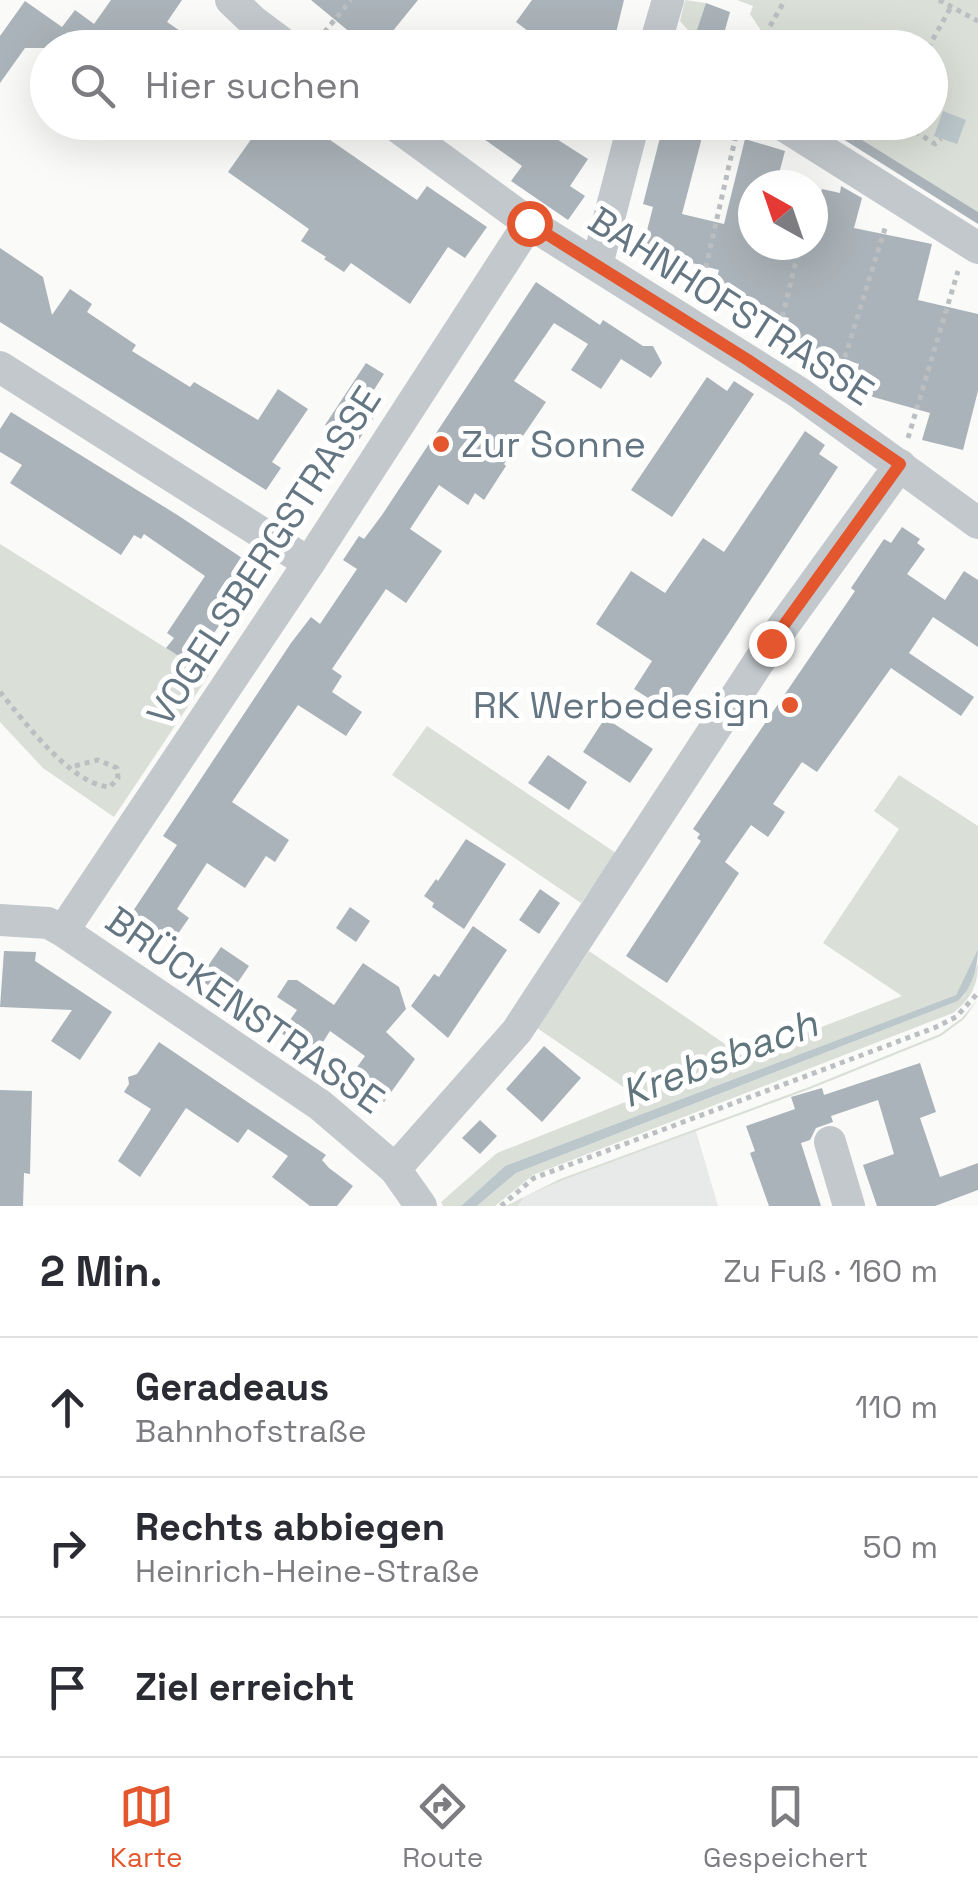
<!DOCTYPE html>
<html lang="de">
<head>
<meta charset="utf-8">
<style>
	:root { --surface:#fff; --page:#f2f2f3; --text:#2b2b33; --muted:#7c7c81; --line:#e1e1e2; --accent:#e4572e }
	body { margin:0; font-family:"Space Grotesk",sans-serif; background:var(--page); color:var(--text) }
	.compass { position:absolute; left:738px; top:170px; width:90px; height:90px; border-radius:50%; background:var(--surface); box-shadow:0 10px 40px #0002; rotate:320deg }
	.stop { position:absolute; width:30px; height:30px; margin:-22px; border:8px solid #e4572e; border-radius:50%; background:#fff }
	.stop.end { background:#e4572e; border-color:#fff; box-shadow:0 2px 10px #0008 }
	.list { margin:0; padding:0; list-style:none }
	h2 { display:flex; justify-content:space-between; align-items:center; height:130px; margin:0; padding:0 40px; font-size:42px }
	h2 small { font-size:32px; font-weight:400; color:var(--muted) }
	.list li { display:grid; grid-template-columns:65px 1fr auto; gap:30px; align-items:center; box-sizing:border-box; height:140px; padding:0 40px; border-top:2px solid var(--line) }
	.list b { display:block; font-size:38px; white-space:nowrap }
	.list p { margin:0; font-size:32px; white-space:nowrap; color:var(--muted) }
	.list em { font-size:32px; font-style:normal; color:var(--muted) }
	.icon { flex:none; width:55px; height:55px; fill:none; stroke:currentColor; stroke-width:2; stroke-linecap:round; stroke-linejoin:round }
	.map { position:relative; flex:none; width:978px; height:1206px; overflow:hidden }
	.search { position:absolute; background:var(--surface); box-shadow:0 10px 40px #0002; left:30px; right:30px; top:30px; height:110px; display:flex; align-items:center; gap:25px; box-sizing:border-box; padding:0 35px; border-radius:55px; color:var(--muted); font-size:38px }
	.sheet { height:550px; background:var(--surface) }
	nav { display:flex; justify-content:space-around; align-items:center; box-sizing:border-box; height:140px; border-top:2px solid var(--line); background:var(--surface); font-size:28px; color:var(--muted) }
	nav a { display:grid; justify-items:center; gap:5px }
	nav .on { color:var(--accent) }
	.map>svg:first-child { display:block }
</style>
</head>
<body>
<div class="map">
<svg width="978" height="1206" viewBox="0 0 978 1206">
	<rect width="100%" height="100%" fill="#fafaf8"/>
	<!-- built -->
	<polygon fill="#e8e9e9" points="696,1131 718,1206 518,1206 524,1197 561,1181"/>
	<!-- green -->
	<g fill="#dadfd7">
		<polygon points="685,0 706,3 695,38 680,21"/>
		<polygon points="737,0 978,0 978,212 833,123 930,122 930,48 755,47 760,29 750,14 753,6"/>
		<polygon points="0,544 209,675 114,817 43,768 0,722"/>
		<polygon points="427,726 616,853 581,903 392,775"/>
		<polygon points="899,775 978,826 978,949 956,995 505,1166 461,1206 443,1206 441,1202 497,1153 638,1097 537,1028 589,951 744,1057 902,996 823,943 899,829 874,811"/>
		<path d="M978,963C978,986 971,999 953,1013L533,1175L495,1206H477L516,1173L958,1001L964,996Z"/>
		<polygon points="978,999 964,1019 941,1036 810,1089 561,1181 524,1197 518,1206 506,1206 560,1179 809,1087 940,1034 962,1018"/>
	</g>
	<!-- water -->
	<g fill="#bbc7cb">
		<polygon points="943,111 966,120 957,144 934,136"/>
		<path d="M978,949C978,966 972,989 958,1001L516,1173L477,1206H461L505,1166L956,995Z"/>
	</g>
	<!-- building -->
	<g fill="#aab3b9">
		<polygon points="111,0 182,0 167,22 205,48 111,48 90,32 83,42 91,48 25,48 0,83 0,36 25,1 62,27 75,10 94,24"/>
		<polygon points="311,0 418,0 379,48 369,48"/>
		<polygon points="532,0 624,0 613,45 572,36 558,48 551,48 516,22"/>
		<polygon points="706,3 730,12 720,48 691,48"/>
		<polygon points="228,122 304,122 417,200 427,186 487,227 465,258 448,247 410,304 351,263 344,272 324,259 326,257 301,241 309,229 228,172 252,138"/>
		<polygon points="460,122 530,122 588,159 570,186 585,196 568,220 511,181 522,166"/>
		<polygon points="664,122 706,122 682,214 724,224 745,139 785,151 776,185 753,185 753,245 813,245 813,222 822,189 840,193 841,186 862,198 854,228 932,244 918,300 978,314 978,391 963,450 922,440 930,413 852,391 859,364 783,342 789,318 730,304 730,301 712,296 719,270 642,250 653,207 643,204"/>
		<polygon points="816,122 833,122 978,212 978,224"/>
		<polygon points="0,248 43,277 52,315 70,289 92,304 87,312 136,345 132,351 190,387 194,382 258,420 278,389 308,409 272,462 281,468 266,490 0,322"/>
		<polygon points="536,282 600,325 603,320 643,346 653,346 662,363 651,378 621,359 601,389 571,370 588,344 554,323 514,381 546,402 504,464 506,466 484,500 475,493 468,505 439,485 410,529 442,551 406,603 386,589 332,669 342,676 332,692 362,712 346,736 298,705 232,802 289,840 275,862 266,856 245,888 207,863 177,909 189,918 175,938 163,930 152,946 123,926 177,845 163,836 291,643 311,617 320,624 357,569 343,560 359,536 364,539 382,515"/>
		<polygon points="366,363 384,374 367,401 379,409 349,455 336,447 333,430 325,425"/>
		<polygon points="707,377 727,391 734,381 754,394 672,517 631,490"/>
		<polygon points="11,412 179,516 257,568 193,665 166,648 174,638 167,633 205,576 144,534 141,539 134,535 121,555 10,483 22,465 0,452 0,429"/>
		<polygon points="805,431 825,445 819,454 838,467 675,715 634,689 652,661 596,624 631,571 665,593 703,538 724,552"/>
		<polygon points="902,527 920,539 917,543 925,549 907,574 945,600 964,571 978,580 978,647 933,617 909,653 974,697 961,716 891,668 817,772 802,762 773,804 785,812 768,837 751,825 725,862 739,873 667,983 626,956 701,841 697,838 700,834 693,829 855,591 851,588 884,539 891,543"/>
		<polygon points="605,718 653,749 630,783 583,752"/>
		<polygon points="548,755 587,782 569,810 528,783"/>
		<polygon points="466,839 506,864 464,929 432,907 434,903 424,896 436,879 438,881"/>
		<polygon points="540,889 560,903 539,934 519,920"/>
		<polygon points="350,907 370,921 356,942 336,928"/>
		<polygon points="473,926 507,950 448,1038 411,1006 434,974 439,977"/>
		<polygon points="221,947 249,966 227,998 199,979"/>
		<polygon points="4,951 36,952 35,961 112,1012 80,1060 51,1041 72,1010 0,1007"/>
		<polygon points="363,963 399,987 406,1009 386,1032 415,1059 384,1102 373,1094 366,1078 355,1070 365,1056 330,1031 314,1056 281,1033 297,1010 277,997 288,980 297,980 334,1005"/>
		<polygon points="159,1042 326,1155 322,1160 329,1168 353,1186 337,1206 310,1206 272,1177 288,1156 248,1129 238,1143 186,1108 140,1177 118,1161 151,1109 124,1092 129,1084 128,1077 137,1074"/>
		<polygon points="544,1046 581,1078 542,1122 506,1089"/>
		<polygon points="920,1063 936,1112 920,1118 940,1177 978,1163 978,1190 935,1206 877,1206 863,1165 894,1154 878,1100 831,1116 833,1122 816,1128 810,1140 801,1143 821,1206 769,1206 750,1153 755,1151 746,1126 795,1109 791,1097 822,1088 824,1095"/>
		<polygon points="0,1090 32,1091 30,1174 24,1173 23,1206 0,1206"/>
		<polygon points="480,1120 497,1136 480,1154 462,1138"/>
	</g>
	<g fill="none" stroke-linecap="round" stroke-linejoin="round">
		<!-- path -->
		<g stroke="#bbbfc2" stroke-width="5" stroke-dasharray="5 5" stroke-linecap="butt">
			<polyline points="939,0 978,21"/>
			<polyline points="770,26 785,0"/>
			<polyline points="318,40 351,0"/>
			<polyline points="928,48 951,7"/>
			<polyline points="911,122 916,132 935,144 941,139"/>
			<polyline points="699,297 739,122"/>
			<polyline points="775,346 800,245"/>
			<polyline points="836,386 886,225"/>
			<polyline points="908,438 958,271"/>
			<path d="M0,692C24,721 71,785 110,787L118,778L117,768L98,760L71,767"/>
			<polyline points="501,1206 534,1178 934,1028 956,1017 978,993"/>
		</g>
		<!-- minor -->
		<g stroke="#c3c8cc" stroke-width="32">
			<polyline points="231,0 253,21 289,48"/>
			<polyline points="654,48 668,0"/>
			<polyline points="391,122 529,223 798,392 978,523"/>
			<polyline points="778,122 978,248"/>
			<polyline points="597,265 634,122"/>
			<polyline points="0,367 309,563"/>
			<polyline points="0,920 48,923 63,931 320,1105 395,1169 421,1206"/>
			<polyline points="63,931 309,563 529,223"/>
			<polyline points="830,1142 849,1206"/>
			<polyline points="395,1169 517,1031 771,643 900,465"/>
		</g>
	</g>
	<g fill="none" stroke-linecap="round" stroke-linejoin="round">
		<!-- route -->
		<polyline stroke="#e4572e" stroke-width="12" points="529,223 748,360 900,464 771,643"/>
	</g>
	<!-- markers -->
	<g fill="#e4572e" stroke="#fff" stroke-width="4">
		<circle cx="441" cy="444" r="10"/>
		<circle cx="790" cy="705" r="10"/>
	</g>
	<g text-anchor="middle" stroke-width="10" stroke-linejoin="round" paint-order="stroke">
		<!-- street labels -->
		<g font-size="38" fill="#657683" stroke="#fff">
			<text transform="translate(731 306) rotate(33)" y="13">BAHNHOFSTRASSE</text>
			<text transform="translate(264 556) rotate(-57)" y="13">VOGELSBERGSTRASSE</text>
			<text transform="translate(245 1010) rotate(35)" y="13">BRÜCKENSTRASSE</text>
		</g>
		<!-- poi labels -->
		<g font-size="38" fill="#657683" stroke="#fff" text-anchor="start">
			<text x="461" y="457">Zur Sonne</text>
			<text x="770" y="718" text-anchor="end">RK Werbedesign</text>
		</g>
		<!-- water labels -->
		<g font-size="40" font-style="italic" fill="#60757c" stroke="#fff">
			<text transform="translate(719 1058) rotate(-21)" y="14">Krebsbach</text>
		</g>
	</g>
</svg>
<svg class="compass" viewBox="-18 -18 36 36"><path d="M0-13l5 13h-10z" fill="#e53935"/><path d="M0 13l5-13h-10z" fill="#7c7c81"/></svg>
<div class="stop" style="left:529px;top:223px"></div>
<div class="stop end" style="left:771px;top:643px"></div>
<div class="search"><svg class="icon" aria-label="search" viewBox="0 0 24 24"><circle cx="10" cy="10" r="6"/><path d="M15 15l6 6"/></svg>Hier suchen</div>
</div>
<section class="sheet">
<h2>2 Min.<small>Zu Fuß · 160 m</small></h2>
<ul class="list">
<li><svg class="icon" aria-label="ahead" viewBox="0 0 24 24"><path d="M12 20V5M6 11l6-6 6 6"/></svg><div><b>Geradeaus</b><p>Bahnhofstraße</p></div><em>110 m</em></li>
<li><svg class="icon" aria-label="right" viewBox="0 0 24 24"><path d="M7 20v-9h11M14 6l5 5-5 5"/></svg><div><b>Rechts abbiegen</b><p>Heinrich-Heine-Straße</p></div><em>50 m</em></li>
<li><svg class="icon" aria-label="arrive" viewBox="0 0 24 24"><path d="M6 21V4h12l-3 4 3 4H6"/></svg><div><b>Ziel erreicht</b></div></li>
</ul>
</section>
<nav>
<a class="on"><svg class="icon" aria-label="map" viewBox="0 0 24 24"><path d="M3 6l6-2 6 2 6-2v14l-6 2-6-2-6 2zM9 4v14M15 6v14"/></svg>Karte</a>
<a><svg class="icon" aria-label="directions" viewBox="0 0 24 24"><path d="M12 3l9 9-9 9-9-9zM9 14v-3h6M13 9l2 2-2 2"/></svg>Route</a>
<a><svg class="icon" aria-label="saved" viewBox="0 0 24 24"><path d="M7 4h10v16l-5-4-5 4z"/></svg>Gespeichert</a>
</nav>
</body>
</html>
